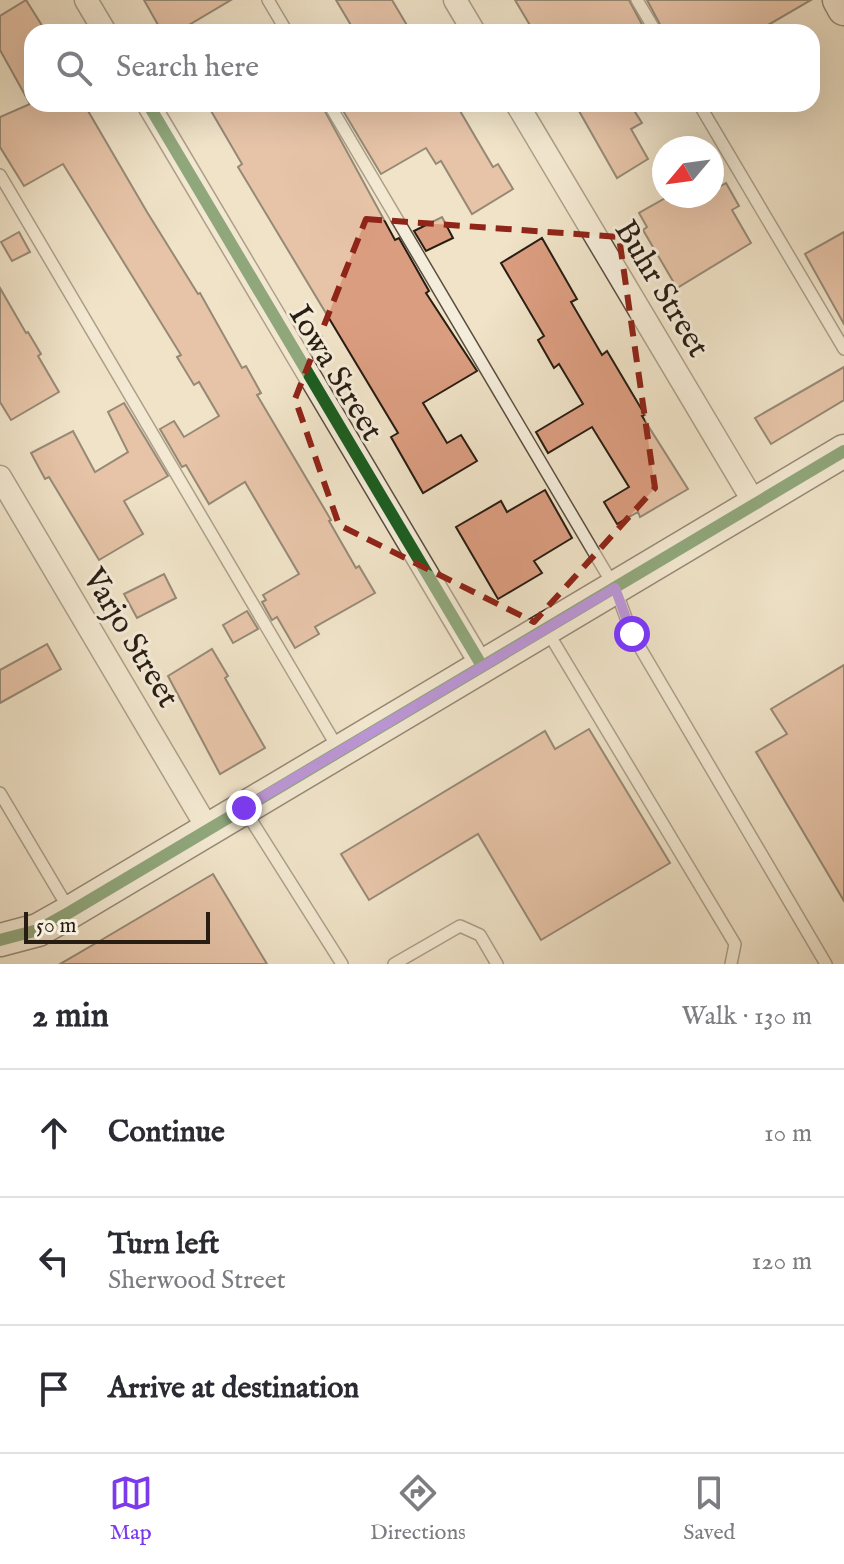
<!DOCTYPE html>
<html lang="en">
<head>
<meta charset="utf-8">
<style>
	:root { --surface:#fff; --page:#f2f2f3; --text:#2b2b33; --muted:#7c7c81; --line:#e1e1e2; --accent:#7c3aed }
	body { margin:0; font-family:"IM FELL English",serif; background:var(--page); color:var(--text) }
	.compass { position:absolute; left:652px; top:136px; width:72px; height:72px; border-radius:50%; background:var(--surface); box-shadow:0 8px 32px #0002; rotate:241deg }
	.scale { position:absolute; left:24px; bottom:20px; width:186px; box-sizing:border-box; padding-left:8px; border:4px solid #281d13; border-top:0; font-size:22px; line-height:28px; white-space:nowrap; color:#281d13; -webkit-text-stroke:6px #f5eddb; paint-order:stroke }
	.stop { position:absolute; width:24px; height:24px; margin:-18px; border:6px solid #7c3aed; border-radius:50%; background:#fff }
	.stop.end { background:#7c3aed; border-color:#fff; box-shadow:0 2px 8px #0008 }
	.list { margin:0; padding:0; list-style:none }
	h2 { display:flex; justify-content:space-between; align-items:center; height:104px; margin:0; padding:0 32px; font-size:34px }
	h2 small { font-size:26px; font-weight:400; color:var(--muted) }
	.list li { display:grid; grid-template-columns:52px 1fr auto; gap:24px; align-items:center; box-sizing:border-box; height:128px; padding:0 32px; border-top:2px solid var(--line) }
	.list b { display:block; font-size:30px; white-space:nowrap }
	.list p { margin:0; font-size:26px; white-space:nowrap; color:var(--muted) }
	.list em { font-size:26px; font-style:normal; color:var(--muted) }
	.icon { flex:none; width:44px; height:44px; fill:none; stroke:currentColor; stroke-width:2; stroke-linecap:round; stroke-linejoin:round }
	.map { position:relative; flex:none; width:844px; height:964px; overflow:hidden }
	.search { position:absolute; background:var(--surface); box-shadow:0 8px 32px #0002; left:24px; right:24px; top:24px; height:88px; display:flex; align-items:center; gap:20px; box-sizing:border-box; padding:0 28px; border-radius:24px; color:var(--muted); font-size:30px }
	.sheet { height:488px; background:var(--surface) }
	nav { display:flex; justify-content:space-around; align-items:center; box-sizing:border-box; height:112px; border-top:2px solid var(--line); background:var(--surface); font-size:22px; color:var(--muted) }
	nav a { display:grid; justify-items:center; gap:4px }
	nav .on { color:var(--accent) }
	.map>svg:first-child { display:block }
</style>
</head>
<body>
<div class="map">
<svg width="844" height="964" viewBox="0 0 844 964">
	<rect width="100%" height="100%" fill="#f0e3c8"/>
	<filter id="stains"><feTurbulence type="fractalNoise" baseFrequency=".0025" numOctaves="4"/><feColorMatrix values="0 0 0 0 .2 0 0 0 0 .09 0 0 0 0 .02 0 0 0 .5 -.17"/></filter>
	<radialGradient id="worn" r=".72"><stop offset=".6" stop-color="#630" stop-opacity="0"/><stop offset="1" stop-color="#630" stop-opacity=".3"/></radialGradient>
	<!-- building -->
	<g fill="#db9d80" stroke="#281d13" stroke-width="2">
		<polygon points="26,0 43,27 32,32 32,104 84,104 147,212 198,294 200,293 242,368 246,366 261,393 257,395 331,520 329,521 356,568 359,566 375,593 315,627 319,634 295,648 277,617 272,620 262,602 266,600 263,595 299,574 245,482 209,504 186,465 182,467 160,429 174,421 184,437 219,416 199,382 194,385 177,357 181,355 63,164 24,186 0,147 0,117 30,104 0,50 0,16"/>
		<polygon points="144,0 231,0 177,32 162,32"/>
		<polygon points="336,0 392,0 411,32 355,32"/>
		<polygon points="515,0 629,0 646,32 534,32"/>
		<polygon points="647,0 811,0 756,32 664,32"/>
		<polygon points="207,104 321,104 395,240 399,238 429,291 426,293 477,371 423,403 447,443 461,435 477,461 423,493 391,437 398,433 238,167 242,164"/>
		<polygon points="339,104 456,104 493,167 498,164 513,189 472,214 441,161 436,164 426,148 381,174"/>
		<polygon points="575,104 630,104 642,123 631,129 648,159 617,178"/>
		<polygon points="726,183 739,206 732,210 751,243 677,288 643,230 647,227 639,213 669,196 712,196 712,191"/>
		<polygon points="442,217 453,238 426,251 414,231"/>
		<polygon points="19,232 30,252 12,261 1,242"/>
		<polygon points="844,232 844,324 805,254"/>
		<polygon points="542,238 577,299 571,302 602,355 607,351 645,415 642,416 688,489 640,517 638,512 617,524 604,502 629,487 592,427 548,453 536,432 583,404 559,364 554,368 538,340 544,336 501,263"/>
		<polygon points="0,288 26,333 28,332 41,354 38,356 59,392 11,420 0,402"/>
		<polygon points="844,367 844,400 771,444 755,418"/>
		<polygon points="124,403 168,476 124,501 143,534 99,560 49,477 45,479 31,453 73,431 95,472 128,452 108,412"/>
		<polygon points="545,490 572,538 534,561 542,573 498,599 456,527 501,501 507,512"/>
		<polygon points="164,574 176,598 137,618 124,594"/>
		<polygon points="247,611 258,629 233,643 223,625"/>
		<polygon points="47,644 61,669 0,703 0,670"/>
		<polygon points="212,649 228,676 225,678 265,748 220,774 168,676"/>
		<polygon points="844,665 844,901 756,752 787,734 771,709"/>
		<polygon points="589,729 670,863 541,940 478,834 369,900 341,854 545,731 555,749"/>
		<polygon points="213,874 267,964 60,964 103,939"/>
	</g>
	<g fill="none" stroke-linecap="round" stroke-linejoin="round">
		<!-- lane casing -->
		<g stroke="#5a4e40" stroke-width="14">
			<g id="lane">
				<polyline points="268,0 287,32"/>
				<polyline points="637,0 656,32"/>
				<polyline points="329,104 615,588 632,634 826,964"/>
				<polyline points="699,104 844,349"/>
				<polyline points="0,175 339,750"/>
				<polyline points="546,629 735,944 731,964"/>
				<polyline points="0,793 70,911"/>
				<polyline points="246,812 342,964"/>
				<polyline points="394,964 460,926 480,935 497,964"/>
			</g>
		</g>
		<!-- street casing -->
		<g stroke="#5a4e40" stroke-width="25">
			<g id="street">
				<polyline points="86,0 105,32"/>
				<polyline points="455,0 474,32"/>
				<polyline points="148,104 482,666"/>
				<polyline points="517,104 755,504"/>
				<polyline points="0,477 208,829"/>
			</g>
		</g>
		<!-- secondary casing -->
		<g stroke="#281d13" stroke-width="35">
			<g id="secondary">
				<polyline points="839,0 844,9"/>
				<polyline points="0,940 38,930 70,912 844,451"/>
			</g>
		</g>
		<!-- lane -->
		<use href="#lane" stroke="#f5eddb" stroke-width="11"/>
		<!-- street -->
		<use href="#street" stroke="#f5eddb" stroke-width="22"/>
		<!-- secondary -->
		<use href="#secondary" stroke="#f5eddb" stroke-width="32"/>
		<!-- cycleway casing -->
		<g stroke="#f5eddb" stroke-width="17">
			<g id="cycleway">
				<polyline points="148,104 482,666"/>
				<polyline points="0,940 38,930 70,912 844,451"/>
			</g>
		</g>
		<!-- cycleway -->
		<use href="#cycleway" stroke="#1b5e20" stroke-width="12"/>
	</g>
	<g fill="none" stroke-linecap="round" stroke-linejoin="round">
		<!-- route -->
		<polyline stroke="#7c3aed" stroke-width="10" points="244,808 615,588 632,634"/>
	</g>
	<!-- marked area -->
	<path d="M0 0H844V964H0ZM366,219L619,237L655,488L534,622L339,525L295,399Z" fill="#f0e3c8" fill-opacity=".55" fill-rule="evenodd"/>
	<path fill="none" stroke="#8f2418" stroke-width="6" stroke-dasharray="16 10" stroke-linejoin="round" d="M366,219L619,237L655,488L534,622L339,525L295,399Z"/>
	<g text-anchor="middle" stroke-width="6" stroke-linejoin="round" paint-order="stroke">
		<!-- street labels -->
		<g font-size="32" fill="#281d13" stroke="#f5eddb">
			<text transform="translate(663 288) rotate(59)" y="11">Buhr Street</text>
			<text transform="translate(337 372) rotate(59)" y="11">Iowa Street</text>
			<text transform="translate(132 637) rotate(59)" y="11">Varjo Street</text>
		</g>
	</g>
	<rect width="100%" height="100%" filter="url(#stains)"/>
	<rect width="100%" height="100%" fill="url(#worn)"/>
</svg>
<svg class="compass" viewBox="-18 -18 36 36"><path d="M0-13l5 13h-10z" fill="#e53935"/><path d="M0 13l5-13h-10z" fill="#7c7c81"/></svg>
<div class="scale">50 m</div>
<div class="stop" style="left:632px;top:634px"></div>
<div class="stop end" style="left:244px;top:808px"></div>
<div class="search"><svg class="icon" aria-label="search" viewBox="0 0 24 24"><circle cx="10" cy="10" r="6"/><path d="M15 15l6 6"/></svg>Search here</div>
</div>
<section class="sheet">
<h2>2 min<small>Walk · 130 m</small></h2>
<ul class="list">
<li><svg class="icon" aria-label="ahead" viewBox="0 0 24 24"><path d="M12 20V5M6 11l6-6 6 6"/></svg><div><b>Continue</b></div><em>10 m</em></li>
<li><svg class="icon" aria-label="left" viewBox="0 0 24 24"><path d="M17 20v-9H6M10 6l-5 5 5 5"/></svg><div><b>Turn left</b><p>Sherwood Street</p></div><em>120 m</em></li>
<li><svg class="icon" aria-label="arrive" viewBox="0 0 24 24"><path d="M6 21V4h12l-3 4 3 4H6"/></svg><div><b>Arrive at destination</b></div></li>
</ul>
</section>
<nav>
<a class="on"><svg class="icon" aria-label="map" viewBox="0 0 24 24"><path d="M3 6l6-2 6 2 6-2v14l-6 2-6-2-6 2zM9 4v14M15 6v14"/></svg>Map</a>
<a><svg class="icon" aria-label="directions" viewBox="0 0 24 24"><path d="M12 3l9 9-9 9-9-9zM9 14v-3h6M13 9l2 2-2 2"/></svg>Directions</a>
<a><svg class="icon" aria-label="saved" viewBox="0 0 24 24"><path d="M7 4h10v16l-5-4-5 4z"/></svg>Saved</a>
</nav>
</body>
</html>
